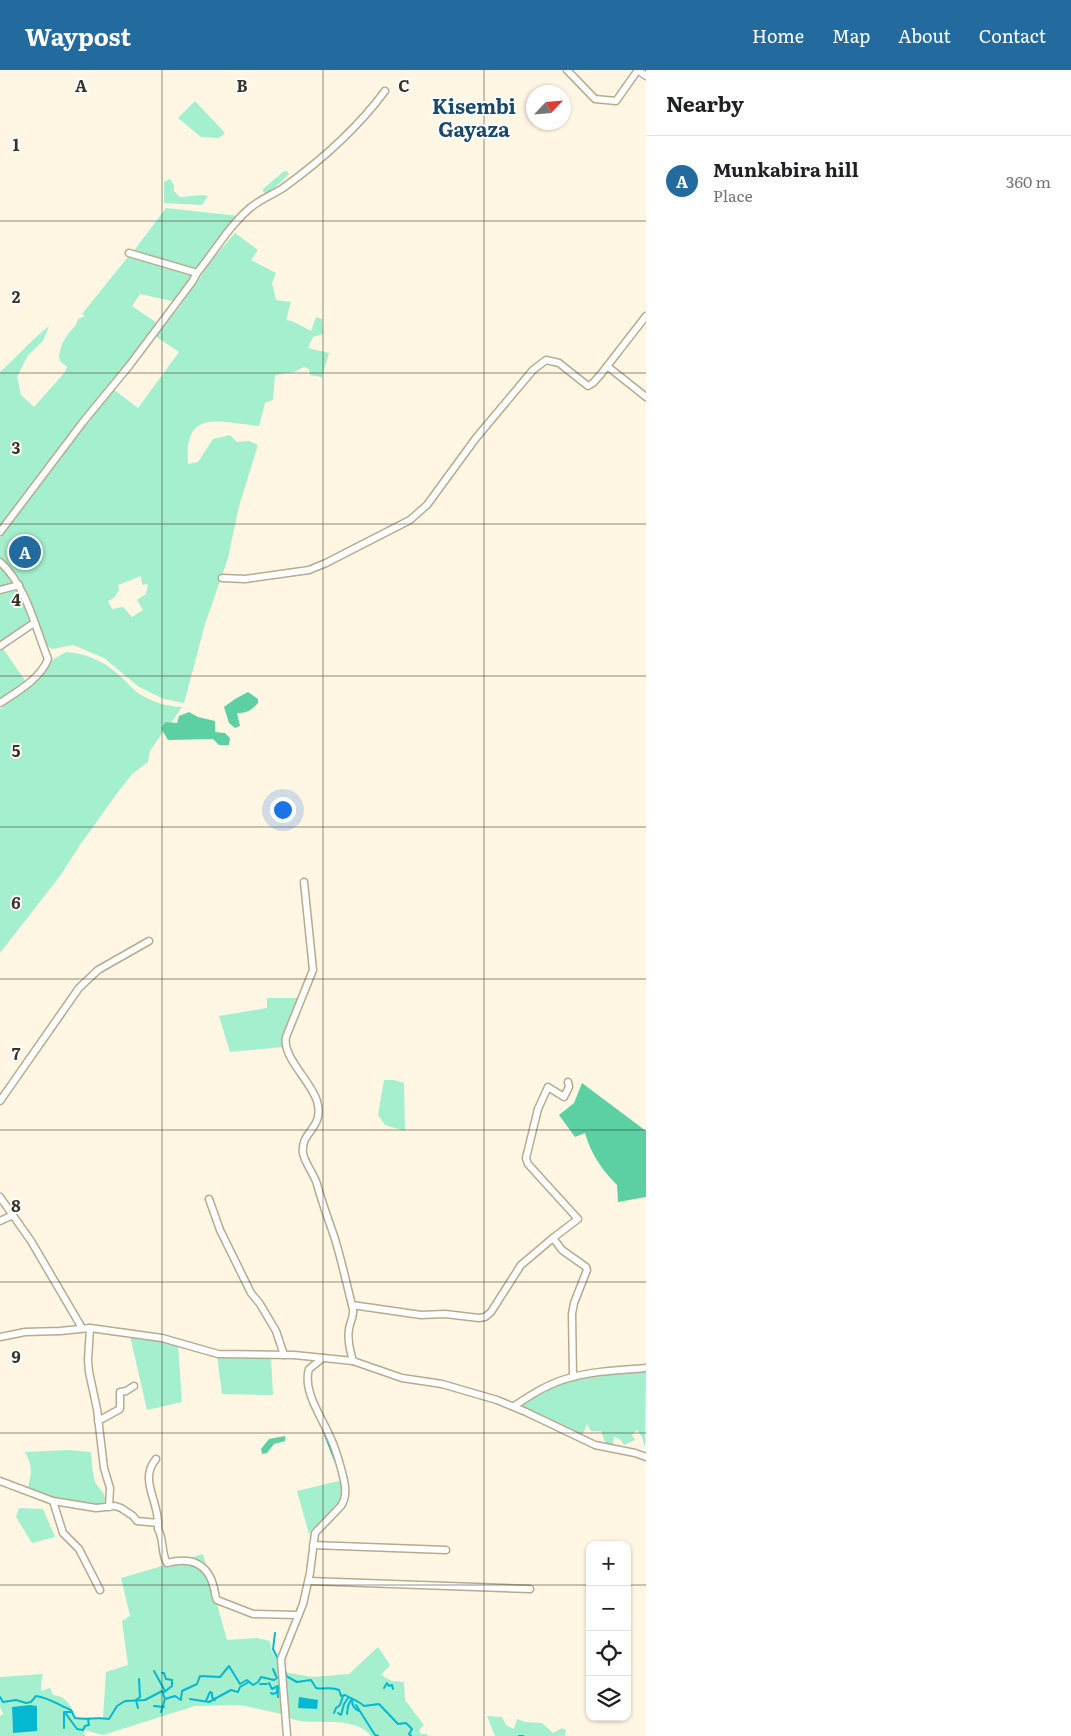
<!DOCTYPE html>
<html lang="en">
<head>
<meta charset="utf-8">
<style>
	:root { --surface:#fff; --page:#f6f6f6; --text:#202124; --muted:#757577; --line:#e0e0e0; --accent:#236a9e }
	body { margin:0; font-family:Literata,serif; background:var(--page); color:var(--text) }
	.controls { position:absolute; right:15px; bottom:15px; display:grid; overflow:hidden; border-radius:10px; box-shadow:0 1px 4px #0004 }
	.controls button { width:45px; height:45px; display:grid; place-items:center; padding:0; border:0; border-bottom:1px solid var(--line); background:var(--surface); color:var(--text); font:25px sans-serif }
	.compass { position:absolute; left:526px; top:15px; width:45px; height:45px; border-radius:50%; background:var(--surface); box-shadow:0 1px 4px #0004; rotate:64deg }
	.you { position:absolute; left:282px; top:739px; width:18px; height:18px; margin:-12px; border:4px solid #fff; border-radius:50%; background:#1a73e8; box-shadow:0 0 0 8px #1a73e833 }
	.badge { display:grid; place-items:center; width:32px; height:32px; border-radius:50%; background:var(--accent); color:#fff; font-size:16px; font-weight:700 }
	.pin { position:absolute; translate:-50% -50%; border:2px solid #fff; box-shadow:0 1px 5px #0006 }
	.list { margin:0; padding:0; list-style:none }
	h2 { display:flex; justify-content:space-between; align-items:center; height:65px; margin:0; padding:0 20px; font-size:21px }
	h2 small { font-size:16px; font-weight:400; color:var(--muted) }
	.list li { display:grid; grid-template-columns:32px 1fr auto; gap:15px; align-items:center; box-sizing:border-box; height:90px; padding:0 20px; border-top:1px solid var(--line) }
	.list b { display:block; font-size:19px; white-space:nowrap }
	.list p { margin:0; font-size:16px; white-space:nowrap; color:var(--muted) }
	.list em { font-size:16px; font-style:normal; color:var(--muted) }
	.icon { flex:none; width:28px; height:28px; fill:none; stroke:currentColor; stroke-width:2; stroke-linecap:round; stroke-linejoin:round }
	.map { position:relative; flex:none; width:646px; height:1666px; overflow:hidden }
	header { display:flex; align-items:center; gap:30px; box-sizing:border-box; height:70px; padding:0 25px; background:var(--accent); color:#fff }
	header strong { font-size:24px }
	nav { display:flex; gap:28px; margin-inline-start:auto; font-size:18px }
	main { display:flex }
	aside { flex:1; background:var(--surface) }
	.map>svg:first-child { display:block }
</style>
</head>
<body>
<header>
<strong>Waypost</strong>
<nav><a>Home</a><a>Map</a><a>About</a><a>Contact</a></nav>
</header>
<main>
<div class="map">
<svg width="646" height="1666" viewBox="0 0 646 1666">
	<rect width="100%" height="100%" fill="#fff6e4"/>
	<!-- green -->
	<g fill="#a3efce" fill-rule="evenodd">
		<polygon points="195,31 225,63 219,68 201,67 178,48"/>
		<polygon points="287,101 289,104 268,124 263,122 263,119 283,102"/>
		<path d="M170,109L174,115V121L180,127C190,127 198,124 208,126L202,135L164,133V112Z"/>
		<polygon points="166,138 239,146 196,200 133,182"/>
		<path d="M235,163L258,180L251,190L276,203L272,213L276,230L291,232L286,250L292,251L311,261L316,247L322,249L323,264L313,267L308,278L329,283L322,307L310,305L309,299L304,297L294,302L275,305L273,330L265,333L259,356C219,352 183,338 188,394L198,392L213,369L230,365L237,372L249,371L258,375L239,436L228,488L205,554L184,633L164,629L139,617L104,588L73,575L52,579L47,576C31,544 30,512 0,489V468L113,319L138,338L179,282L155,266L178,239L215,186ZM141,506L142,515L148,514L146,524L137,530L143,540L132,547L123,537L112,539L108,531L114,528L119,520L118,515Z"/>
		<path d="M131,187L188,203L192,208L191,211L172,231L140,224L132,236L157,253L131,290L0,457V302C17,287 31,270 49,256L43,271L28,285L17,307L21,325L34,337L65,302L67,297L60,291L59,285L62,274L68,264L76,255L78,249L85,246L82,244L127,188Z"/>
		<polygon points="0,494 16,514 0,518"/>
		<polygon points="18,518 31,552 0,572 0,522"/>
		<polygon points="2,577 26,612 0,629 0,578"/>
		<path d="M66,582C86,583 106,592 121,607C127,612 134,621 141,625C153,632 168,637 182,637L171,653L165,652L161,657L163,662L150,681L148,692L132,704L118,722L80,775L60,806L0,883V639L17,625L30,617L40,607L54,589Z"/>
		<polygon points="267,928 301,928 283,971 284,977 230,982 219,946 267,938"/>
		<polygon points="384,1010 394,1010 404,1013 405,1061 385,1055 378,1045"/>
		<polygon points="130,1266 178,1275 182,1332 147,1340"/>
		<polygon points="217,1286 271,1287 273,1325 222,1324"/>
		<polygon points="646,1300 645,1378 642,1367 637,1360 632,1365 635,1370 624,1375 620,1369 614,1367 613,1374 607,1377 601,1361 591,1361 587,1354 582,1366 521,1336 532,1329 565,1311"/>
		<path d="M68,1380L91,1382C92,1391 92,1403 95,1411C99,1422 109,1421 103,1437L79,1435L27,1423C31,1404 34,1399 25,1382Z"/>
		<polygon points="343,1410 342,1438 311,1460 309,1464 297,1421"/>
		<polygon points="19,1438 43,1439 55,1467 32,1473 16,1447"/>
		<path d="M203,1484L227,1570L257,1568L270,1571L271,1579L279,1594L282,1644L240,1635L195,1636L103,1665L84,1660L85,1666H0V1646L3,1644L0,1637V1607L43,1604L41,1612V1621L50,1618L53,1625C67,1627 71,1635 75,1648C85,1650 93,1647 103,1648L106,1602L128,1595L122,1551L130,1546L121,1508ZM12,1637H37V1655L13,1663Z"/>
		<path d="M378,1577L390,1595L381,1605L392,1611L404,1612L405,1630L424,1655L419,1660L421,1664H427L428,1666H371C352,1643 314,1658 289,1648L287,1637L284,1602L312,1607L349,1604Z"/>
		<polygon points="487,1646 502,1647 506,1655 514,1659 517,1649 525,1652 542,1653 553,1663 562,1658 566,1660 565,1666 495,1666"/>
	</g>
	<!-- forest -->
	<g fill="#5dd0a3">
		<path d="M248,622L258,629V633C251,641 246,643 237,643L240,656L235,658L229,653L224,637L235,629Z"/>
		<polygon points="189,642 198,647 215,651 215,662 225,663 230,668 229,675 219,675 213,669 168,670 161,658 165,652 177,653 179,646"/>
		<path d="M582,1013L646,1061V1127L618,1132L617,1115C602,1100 591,1084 585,1063L575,1067L559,1045L574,1033Z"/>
		<polygon points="285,1366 285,1371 274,1374 267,1383 262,1384 261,1379 269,1369"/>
	</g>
	<!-- water -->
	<g fill="#04b8d1">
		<polygon points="299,1627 318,1630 317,1639 298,1638"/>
		<polygon points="30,1635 37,1636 37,1661 13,1663 12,1637"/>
	</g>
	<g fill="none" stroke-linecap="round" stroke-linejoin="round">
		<!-- stream -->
		<g stroke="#04b8d1" stroke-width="2">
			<polyline points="323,1360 336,1393"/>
			<polyline points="275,1563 273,1579 278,1589"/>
			<polyline points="284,1598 287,1607"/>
			<polyline points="273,1599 276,1606"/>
			<polyline points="154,1601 165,1621"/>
			<polyline points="162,1603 164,1603 166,1609 172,1610 172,1616 163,1623"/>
			<path d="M286,1606L297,1612L311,1610L316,1618C324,1620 331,1616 339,1620L341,1626L345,1625C352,1629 359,1631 364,1636L379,1634L398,1654L406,1653L412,1659L409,1664L411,1666"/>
			<polyline points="269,1613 272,1619 278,1616 281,1626"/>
			<polyline points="260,1614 267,1614"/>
			<polyline points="384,1618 387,1613 389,1616 392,1615 393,1619"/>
			<polyline points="277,1619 278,1627"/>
			<polyline points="271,1623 273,1624 278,1622"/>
			<path d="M0,1627L3,1632L16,1630L26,1633L31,1632L36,1626C49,1628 59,1635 71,1640L75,1648C87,1650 97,1647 109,1649L117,1636L125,1631L145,1630L162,1621L165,1629L175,1626L181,1630L182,1621L197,1614L200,1606L220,1607L229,1596L240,1614L247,1610L253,1615L258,1612L261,1607L274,1610L280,1606"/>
			<polyline points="190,1629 209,1632 231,1620 238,1622 240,1617 249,1612"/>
			<path d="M352,1630C352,1635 354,1639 359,1641"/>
			<polyline points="206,1631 210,1622 212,1623 212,1627 215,1630"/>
			<polyline points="356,1635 375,1665 378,1666"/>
			<polyline points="154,1636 164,1637"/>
			<polyline points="138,1638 136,1630 140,1627 139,1609"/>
			<polyline points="161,1642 165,1629"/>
			<polyline points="334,1643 336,1638 340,1635 343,1626"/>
			<polyline points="338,1643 341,1645 344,1634 348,1628"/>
			<polyline points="66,1644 77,1659 83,1660 85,1656 89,1655 88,1649"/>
			<polyline points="347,1644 348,1636 351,1630"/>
			<polyline points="64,1658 64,1642 72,1642"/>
			<polyline points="519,1666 523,1666"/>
		</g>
		<!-- minor casing -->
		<g stroke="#b8ab8d" stroke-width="9">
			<g id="minor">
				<polyline points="567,0 595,29 616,31 638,0"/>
				<polyline points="638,0 646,6"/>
				<polyline points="129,183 197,203"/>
				<polyline points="607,296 646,327"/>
				<path d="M0,462L83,352L129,296L192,212L197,203C214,182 229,156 250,138C259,130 272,125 283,118C322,90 356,60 385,21"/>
				<path d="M0,492C26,515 35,557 48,589C41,608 17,622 0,633"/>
				<polyline points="222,508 245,509 309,500 326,493 410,450 427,435 476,368 533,300 546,290 559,293 588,316 593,313 601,304 646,246"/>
				<polyline points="0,520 19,515"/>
				<polyline points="0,576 34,553"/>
				<path d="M304,812L313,900L286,967C282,987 311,1011 317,1031C325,1059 300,1061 303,1083C304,1092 314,1104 317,1114C322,1133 329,1151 335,1169C342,1192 347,1216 353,1239C354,1247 350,1252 349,1259C347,1270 350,1281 353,1291"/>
				<polyline points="568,1012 569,1017 564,1027 548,1017 538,1039 526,1088 528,1094 578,1149 553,1168 562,1180 586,1197 587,1200 574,1233 572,1244 573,1307"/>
				<polyline points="0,1031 79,918 98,900 149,871"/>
				<polyline points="0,1127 31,1171 82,1258"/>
				<polyline points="209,1129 220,1160 251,1223 260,1234 276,1261 284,1285"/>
				<polyline points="0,1151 13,1145"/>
				<polyline points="352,1235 421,1245 445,1244 479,1248 485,1247 491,1242 521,1195 553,1168"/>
				<polyline points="90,1258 88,1290 89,1302 97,1339 104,1398 110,1418 109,1437"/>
				<polyline points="0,1267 25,1262 60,1261 90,1258 162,1268 218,1284 294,1285 353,1291 402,1308 442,1314 497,1330 526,1342 595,1375 635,1383 646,1387"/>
				<path d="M514,1336C531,1325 549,1313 569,1308C593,1301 621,1300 646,1298"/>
				<polyline points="98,1351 120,1339 120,1322 126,1321 134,1316"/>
				<path d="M156,1389C139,1409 158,1430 158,1453"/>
				<path d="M0,1411L53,1431L96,1438L115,1436L121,1438L133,1446L137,1451L158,1453V1459C164,1469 161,1481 166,1491L167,1493C191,1487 208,1493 214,1518C215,1523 215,1526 217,1530L253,1544L298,1545"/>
				<polyline points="53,1431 63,1463 79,1479 100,1520"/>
				<polyline points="313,1475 446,1480"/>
				<polyline points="309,1511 530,1519"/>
				<path d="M287,1666L281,1589L303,1534L310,1503L315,1463L341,1436C348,1425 345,1414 342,1402C339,1391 336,1379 331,1369C323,1349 302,1321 309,1299L323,1288"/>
			</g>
		</g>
		<!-- minor -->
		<use href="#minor" stroke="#fff" stroke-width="6"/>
	</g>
	<!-- grid -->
	<path fill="none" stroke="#393427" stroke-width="1" stroke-opacity="0.55" d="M162,0V1666M323,0V1666M484,0V1666M0,151H646M0,303H646M0,454H646M0,606H646M0,757H646M0,909H646M0,1060H646M0,1212H646M0,1363H646M0,1515H590M627,1515H646"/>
	<g text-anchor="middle" stroke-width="4" stroke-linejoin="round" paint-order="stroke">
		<!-- quarter labels -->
		<g font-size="20" font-weight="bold" fill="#18486c" stroke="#fff">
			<text x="474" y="44">Kisembi<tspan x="474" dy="23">Gayaza</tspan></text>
		</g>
	</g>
	<g font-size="16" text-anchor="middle" font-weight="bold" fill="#393427" stroke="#fff" stroke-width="4" stroke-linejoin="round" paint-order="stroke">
		<text x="81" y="22">A</text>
		<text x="242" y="22">B</text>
		<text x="404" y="22">C</text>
		<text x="16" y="81">1</text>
		<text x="16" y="233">2</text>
		<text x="16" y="384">3</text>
		<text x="16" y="536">4</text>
		<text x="16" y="687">5</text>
		<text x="16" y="839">6</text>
		<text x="16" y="990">7</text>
		<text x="16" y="1142">8</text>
		<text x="16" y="1293">9</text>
	</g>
</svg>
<div class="controls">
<button>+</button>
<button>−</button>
<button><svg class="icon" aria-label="locate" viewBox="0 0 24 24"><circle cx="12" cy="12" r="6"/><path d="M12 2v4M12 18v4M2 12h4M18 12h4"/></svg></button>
<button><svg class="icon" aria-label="layers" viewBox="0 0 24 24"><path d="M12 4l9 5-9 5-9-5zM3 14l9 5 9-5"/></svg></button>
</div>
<svg class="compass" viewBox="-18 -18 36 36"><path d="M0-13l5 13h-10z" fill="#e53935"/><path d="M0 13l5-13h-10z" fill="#757577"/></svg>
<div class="you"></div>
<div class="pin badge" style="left:25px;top:482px">A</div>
</div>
<aside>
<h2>Nearby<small></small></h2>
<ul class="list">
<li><span class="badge">A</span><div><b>Munkabira hill</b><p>Place</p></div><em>360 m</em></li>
</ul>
</aside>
</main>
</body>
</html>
